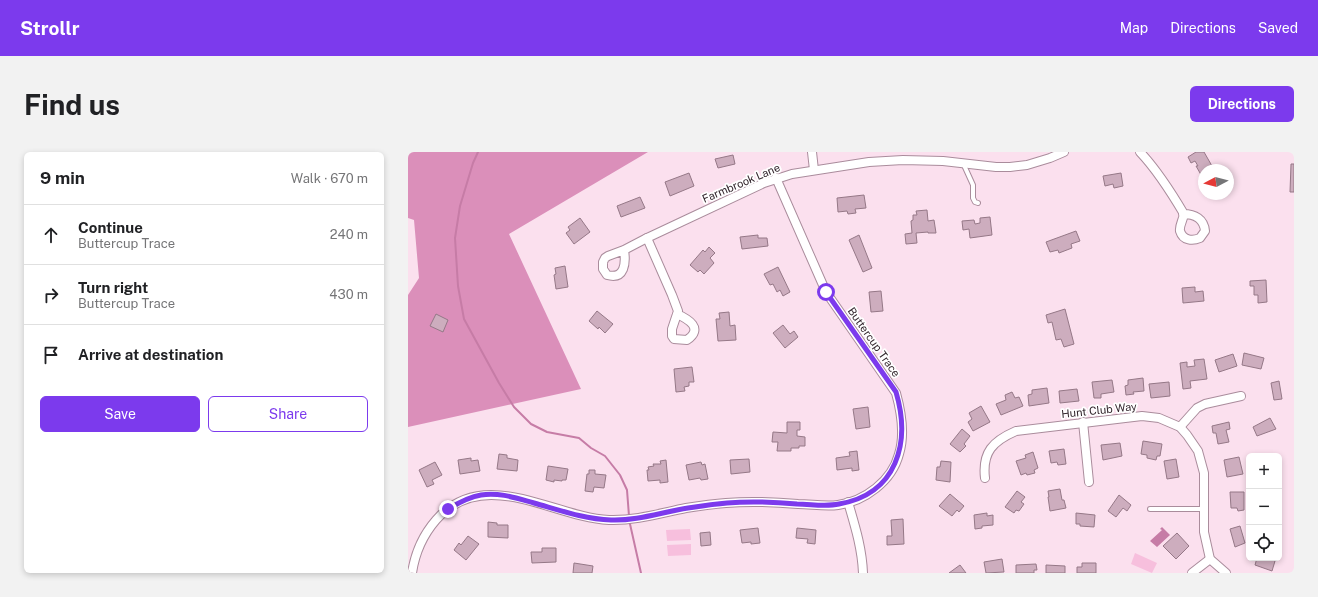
<!DOCTYPE html>
<html lang="en">
<head>
<meta charset="utf-8">
<style>
	:root { --surface:#fff; --page:#f2f2f2; --text:#202124; --muted:#757577; --line:#e0e0e0; --accent:#7c3aed }
	body { margin:0; font-family:"Public Sans",sans-serif; background:var(--page); color:var(--text) }
	.controls { position:absolute; right:12px; bottom:12px; display:grid; overflow:hidden; border-radius:6px; box-shadow:0 2px 6px #0003 }
	.controls button { width:36px; height:36px; display:grid; place-items:center; padding:0; border:0; border-bottom:1px solid var(--line); background:var(--surface); color:var(--text); font:20px sans-serif }
	.compass { position:absolute; left:790px; top:12px; width:36px; height:36px; border-radius:50%; background:var(--surface); box-shadow:0 2px 6px #0003; rotate:263deg }
	.stop { position:absolute; width:12px; height:12px; margin:-9px; border:3px solid #7c3aed; border-radius:50%; background:#fff }
	.stop.end { background:#7c3aed; border-color:#fff; box-shadow:0 1px 4px #0008 }
	.list { margin:0; padding:0; list-style:none }
	h2 { display:flex; justify-content:space-between; align-items:center; height:52px; margin:0; padding:0 16px; font-size:17px }
	h2 small { font-size:13px; font-weight:400; color:var(--muted) }
	.list li { display:grid; grid-template-columns:26px 1fr auto; gap:12px; align-items:center; box-sizing:border-box; height:60px; padding:0 16px; border-top:1px solid var(--line) }
	.list b { display:block; font-size:15px; white-space:nowrap }
	.list p { margin:0; font-size:13px; white-space:nowrap; color:var(--muted) }
	.list em { font-size:13px; font-style:normal; color:var(--muted) }
	.actions { display:flex; gap:8px; padding:12px 16px }
	.actions a { flex:1; padding:9px 0; border:1px solid var(--accent); border-radius:6px; text-align:center; font-size:14px; color:var(--accent) }
	.actions .main { background:var(--accent); color:#fff }
	.icon { flex:none; width:22px; height:22px; fill:none; stroke:currentColor; stroke-width:2; stroke-linecap:round; stroke-linejoin:round }
	.map { position:relative; flex:none; width:886px; height:421px; overflow:hidden; border-radius:6px }
	header { display:flex; align-items:center; gap:24px; box-sizing:border-box; height:56px; padding:0 20px; background:var(--accent); color:#fff }
	header strong { font-size:19px }
	nav { display:flex; gap:22px; margin-inline-start:auto; font-size:14px }
	.intro { display:flex; align-items:center; justify-content:space-between; box-sizing:border-box; height:96px; padding:0 24px }
	h1 { margin:0; font-size:28px }
	.button { padding:10px 18px; border-radius:6px; background:var(--accent); color:#fff; font-size:14px; font-weight:700 }
	main { display:flex; gap:24px; padding:0 24px }
	aside { flex:1; background:var(--surface); border-radius:6px; box-shadow:0 2px 6px #0003 }
	.map>svg:first-child { display:block }
</style>
</head>
<body>
<header>
<strong>Strollr</strong>
<nav><a>Map</a><a>Directions</a><a>Saved</a></nav>
</header>
<div class="intro"><h1>Find us</h1><a class="button">Directions</a></div>
<main>
<aside>
<h2>9 min<small>Walk · 670 m</small></h2>
<ul class="list">
<li><svg class="icon" aria-label="ahead" viewBox="0 0 24 24"><path d="M12 20V5M6 11l6-6 6 6"/></svg><div><b>Continue</b><p>Buttercup Trace</p></div><em>240 m</em></li>
<li><svg class="icon" aria-label="right" viewBox="0 0 24 24"><path d="M7 20v-9h11M14 6l5 5-5 5"/></svg><div><b>Turn right</b><p>Buttercup Trace</p></div><em>430 m</em></li>
<li><svg class="icon" aria-label="arrive" viewBox="0 0 24 24"><path d="M6 21V4h12l-3 4 3 4H6"/></svg><div><b>Arrive at destination</b></div></li>
</ul>
<div class="actions"><a class="main">Save</a><a>Share</a></div>
</aside>
<div class="map">
<svg width="886" height="421" viewBox="0 0 886 421">
	<rect width="100%" height="100%" fill="#fbe0ee"/>
	<!-- green -->
	<g fill="#f7bfdd">
		<polygon points="282,377 283,388 259,389 258,378"/>
		<polygon points="283,392 283,403 260,404 259,393"/>
		<polygon points="727,401 749,411 744,421 723,412"/>
	</g>
	<!-- forest -->
	<polygon fill="#db8fba" points="0,0 240,0 101,82 173,237 0,275 0,143 11,126 6,68 0,66"/>
	<!-- water -->
	<polygon fill="#c67ca6" points="754,375 762,383 749,395 742,389 754,378 752,377"/>
	<g fill="none" stroke-linecap="round" stroke-linejoin="round">
		<!-- stream -->
		<g stroke="#c67ca6" stroke-width="2">
			<polyline points="70,0 65,11 52,54 47,86 50,134 56,167 91,231 106,255 123,272 139,280 171,286 183,296 197,304 212,323 219,338 221,364"/>
			<polyline points="222,372 233,421"/>
		</g>
	</g>
	<!-- building -->
	<g fill="#cdadbe" stroke="#957887">
		<polygon points="788,0 796,0 804,14 801,16 802,18 796,18 796,28 788,14 790,14 787,9 783,11 780,5"/>
		<polygon points="325,3 327,12 310,16 307,7"/>
		<polygon points="883,12 886,12 886,40 882,40"/>
		<polygon points="281,21 286,34 262,44 257,30"/>
		<polygon points="713,21 715,34 706,36 705,32 697,34 695,24"/>
		<polygon points="456,43 458,56 447,57 448,61 440,62 439,59 430,60 429,46"/>
		<polygon points="232,45 237,56 213,65 209,54"/>
		<polygon points="519,58 520,69 526,68 528,81 520,81 520,80 508,81 509,91 498,92 497,82 504,81 503,69 505,68 505,63 509,63 508,59"/>
		<polygon points="582,65 584,83 562,86 561,77 555,78 554,69 566,68 567,72 572,71 572,66"/>
		<polygon points="172,66 182,80 166,92 158,81 162,78 160,75"/>
		<polygon points="668,79 672,89 663,92 664,96 651,101 650,98 642,100 638,90"/>
		<polygon points="350,83 350,86 359,86 360,94 334,97 332,85"/>
		<polygon points="451,83 464,116 455,120 441,88"/>
		<polygon points="301,95 307,101 302,106 306,111 296,122 292,118 290,120 282,113 295,98 297,100"/>
		<polygon points="157,114 160,135 148,137 146,123 148,122 147,116"/>
		<polygon points="370,115 382,140 375,144 372,138 369,140 365,132 362,133 356,122"/>
		<polygon points="858,128 859,150 850,151 850,143 846,143 846,134 842,134 842,129"/>
		<polygon points="787,135 787,140 795,139 796,149 775,151 774,136"/>
		<polygon points="473,139 475,159 463,160 461,140"/>
		<polygon points="657,157 666,192 656,195 653,187 648,188 644,170 640,171 638,163"/>
		<polygon points="189,159 205,172 197,181 191,175 190,177 181,169"/>
		<polygon points="321,160 322,174 327,173 328,188 310,189 308,167 312,167 311,161"/>
		<polygon points="28,162 40,168 35,180 22,174"/>
		<polygon points="375,173 382,182 386,179 390,185 377,196 365,181"/>
		<polygon points="836,201 856,206 853,217 834,213"/>
		<polygon points="825,202 829,214 811,220 807,208"/>
		<polygon points="796,207 799,227 782,229 783,236 775,237 772,211 779,210 779,215 787,214 786,208"/>
		<polygon points="284,215 286,230 281,230 281,234 276,235 277,239 268,240 266,217"/>
		<polygon points="735,226 736,239 725,240 726,242 718,243 717,234 720,233 720,228"/>
		<polygon points="704,228 706,240 693,242 693,246 686,246 684,230"/>
		<polygon points="871,229 874,247 866,248 863,231"/>
		<polygon points="761,230 762,244 743,246 741,232"/>
		<polygon points="639,236 641,251 621,254 620,243 624,242 624,238"/>
		<polygon points="669,237 671,249 652,251 651,239"/>
		<polygon points="604,240 607,246 611,245 615,254 593,263 588,252 598,248 597,243"/>
		<polygon points="573,254 582,270 565,279 560,270 564,267 561,261"/>
		<polygon points="460,255 462,275 448,277 445,257"/>
		<polygon points="862,266 868,277 849,284 845,275"/>
		<polygon points="379,270 392,270 392,278 389,278 389,284 397,285 397,294 391,294 391,296 383,296 383,299 369,299 370,290 364,290 365,280 379,281"/>
		<polygon points="821,270 822,277 818,278 821,290 810,292 808,281 805,281 804,274"/>
		<polygon points="554,277 562,284 556,292 558,294 552,300 542,292"/>
		<polygon points="735,289 754,292 752,304 749,304 748,308 739,306 739,303 733,302"/>
		<polygon points="712,291 714,304 695,308 693,293"/>
		<polygon points="656,297 658,312 650,313 649,310 643,311 641,299"/>
		<polygon points="449,299 451,318 444,319 444,316 429,318 428,306 442,304 441,300"/>
		<polygon points="625,300 630,316 626,318 627,321 619,323 618,321 613,323 608,309 618,306 617,303"/>
		<polygon points="91,302 99,303 99,306 110,308 109,319 89,317"/>
		<polygon points="831,305 835,322 819,325 816,308"/>
		<polygon points="63,306 63,309 70,308 72,319 52,322 50,308"/>
		<polygon points="341,307 342,320 323,322 322,308"/>
		<polygon points="768,307 771,325 759,327 756,309"/>
		<polygon points="258,308 260,330 252,331 252,328 240,329 239,318 241,318 240,315 246,314 245,312 253,312 252,309"/>
		<polygon points="533,309 543,310 542,330 528,328 529,315 532,315"/>
		<polygon points="27,310 34,323 24,328 26,332 19,335 11,318"/>
		<polygon points="293,310 294,313 297,312 300,327 293,328 292,326 281,328 278,313"/>
		<polygon points="140,314 160,317 158,328 154,328 154,329 146,328 146,330 138,328"/>
		<polygon points="181,318 187,318 187,322 198,323 196,336 186,335 185,340 177,339 179,322 181,322"/>
		<polygon points="652,337 654,348 656,348 658,356 642,359 640,345 641,345 640,339"/>
		<polygon points="609,339 617,345 613,350 616,352 611,359 608,358 606,361 597,355"/>
		<polygon points="822,340 836,340 836,358 830,359 829,356 823,356"/>
		<polygon points="542,342 556,354 551,360 549,358 544,364 531,354"/>
		<polygon points="711,343 723,353 719,359 715,356 708,365 700,359"/>
		<polygon points="579,361 579,364 585,363 585,373 574,374 574,376 567,377 566,363"/>
		<polygon points="668,361 687,363 686,375 672,374 672,372 668,372"/>
		<polygon points="495,367 496,392 479,393 479,384 484,384 483,368"/>
		<polygon points="80,370 89,371 89,373 100,373 100,386 80,385"/>
		<polygon points="832,374 837,391 827,395 822,377"/>
		<polygon points="350,376 352,391 343,392 343,390 334,391 332,378"/>
		<polygon points="389,376 408,378 407,392 399,391 400,387 388,386"/>
		<polygon points="302,380 303,393 293,394 292,381"/>
		<polygon points="769,381 781,394 768,407 755,394"/>
		<polygon points="60,384 71,392 58,408 46,398 51,391 53,393"/>
		<polygon points="134,396 148,396 148,410 124,411 123,400 134,400"/>
		<polygon points="849,406 860,406 867,409 864,419 847,413"/>
		<polygon points="594,407 596,420 578,421 576,410"/>
		<polygon points="166,411 185,414 184,421 165,421"/>
		<polygon points="674,411 688,411 688,421 669,421 669,415 674,415"/>
		<polygon points="628,412 629,418 626,418 626,421 608,421 608,413"/>
		<polygon points="552,413 558,421 541,421"/>
		<polygon points="638,413 657,414 657,421 638,421"/>
	</g>
	<g fill="none" stroke-linecap="round" stroke-linejoin="round">
		<!-- service casing -->
		<g stroke="#aa8c9c" stroke-width="6">
			<g id="service">
				<polyline points="555,11 565,33 565,46 567,50 570,51"/>
				<polyline points="742,357 796,357"/>
			</g>
		</g>
		<!-- minor casing -->
		<g stroke="#aa8c9c" stroke-width="10">
			<g id="minor">
				<polyline points="404,0 406,18"/>
				<path d="M732,0C750,19 763,40 776,62C775,68 771,74 772,79C775,89 785,89 792,86L797,79C796,67 787,62 775,62"/>
				<path d="M239,86L264,143L270,159L264,177V184L266,187L279,188C296,176 280,167 269,162"/>
				<path d="M216,98C218,111 217,128 199,123L195,117V110L197,106L200,104L216,98L239,86L356,31L384,22L461,10L495,8L535,9L588,15H602L619,13L642,6L656,0"/>
				<polyline points="675,270 681,330"/>
				<polyline points="772,275 789,256 797,252 833,244"/>
				<path d="M577,326C574,300 585,289 608,279L734,264L751,266L772,275L779,283L790,299L796,321V380L802,407L818,421"/>
				<path d="M440,350C447,374 454,396 455,421"/>
				<path d="M4,421C7,401 15,383 28,368C76,313 144,365 201,368C227,369 253,361 278,356C291,354 305,352 318,351C342,349 366,350 390,352C403,352 417,355 430,353C457,349 484,329 491,302C497,283 493,259 488,241L418,140L368,26"/>
				<polyline points="784,421 802,407"/>
			</g>
		</g>
		<!-- service -->
		<use href="#service" stroke="#fff" stroke-width="4"/>
		<!-- minor -->
		<use href="#minor" stroke="#fff" stroke-width="8"/>
	</g>
	<g fill="none" stroke-linecap="round" stroke-linejoin="round">
		<!-- route -->
		<path stroke="#7c3aed" stroke-width="5" d="M40,357C50,351 61,345 73,343C91,340 108,346 126,351C151,358 176,367 203,368C229,369 254,360 280,356C293,354 306,352 319,351C342,349 366,350 389,352C403,352 417,355 431,352C489,342 503,291 488,240L418,140"/>
	</g>
	<g text-anchor="middle" stroke-width="3.5" stroke-linejoin="round" paint-order="stroke">
		<!-- street labels -->
		<g font-size="11" fill="#33262d" stroke="#fff">
			<text transform="translate(333 31) rotate(-23)" y="4">Farmbrook Lane</text>
			<text transform="translate(466 190) rotate(55)" y="4">Buttercup Trace</text>
			<text transform="translate(691 258) rotate(-6)" y="4">Hunt Club Way</text>
		</g>
	</g>
</svg>
<div class="controls">
<button>+</button>
<button>−</button>
<button><svg class="icon" aria-label="locate" viewBox="0 0 24 24"><circle cx="12" cy="12" r="6"/><path d="M12 2v4M12 18v4M2 12h4M18 12h4"/></svg></button>
</div>
<svg class="compass" viewBox="-18 -18 36 36"><path d="M0-13l5 13h-10z" fill="#e53935"/><path d="M0 13l5-13h-10z" fill="#757577"/></svg>
<div class="stop" style="left:418px;top:140px"></div>
<div class="stop end" style="left:40px;top:357px"></div>
</div>
</main>
</body>
</html>
